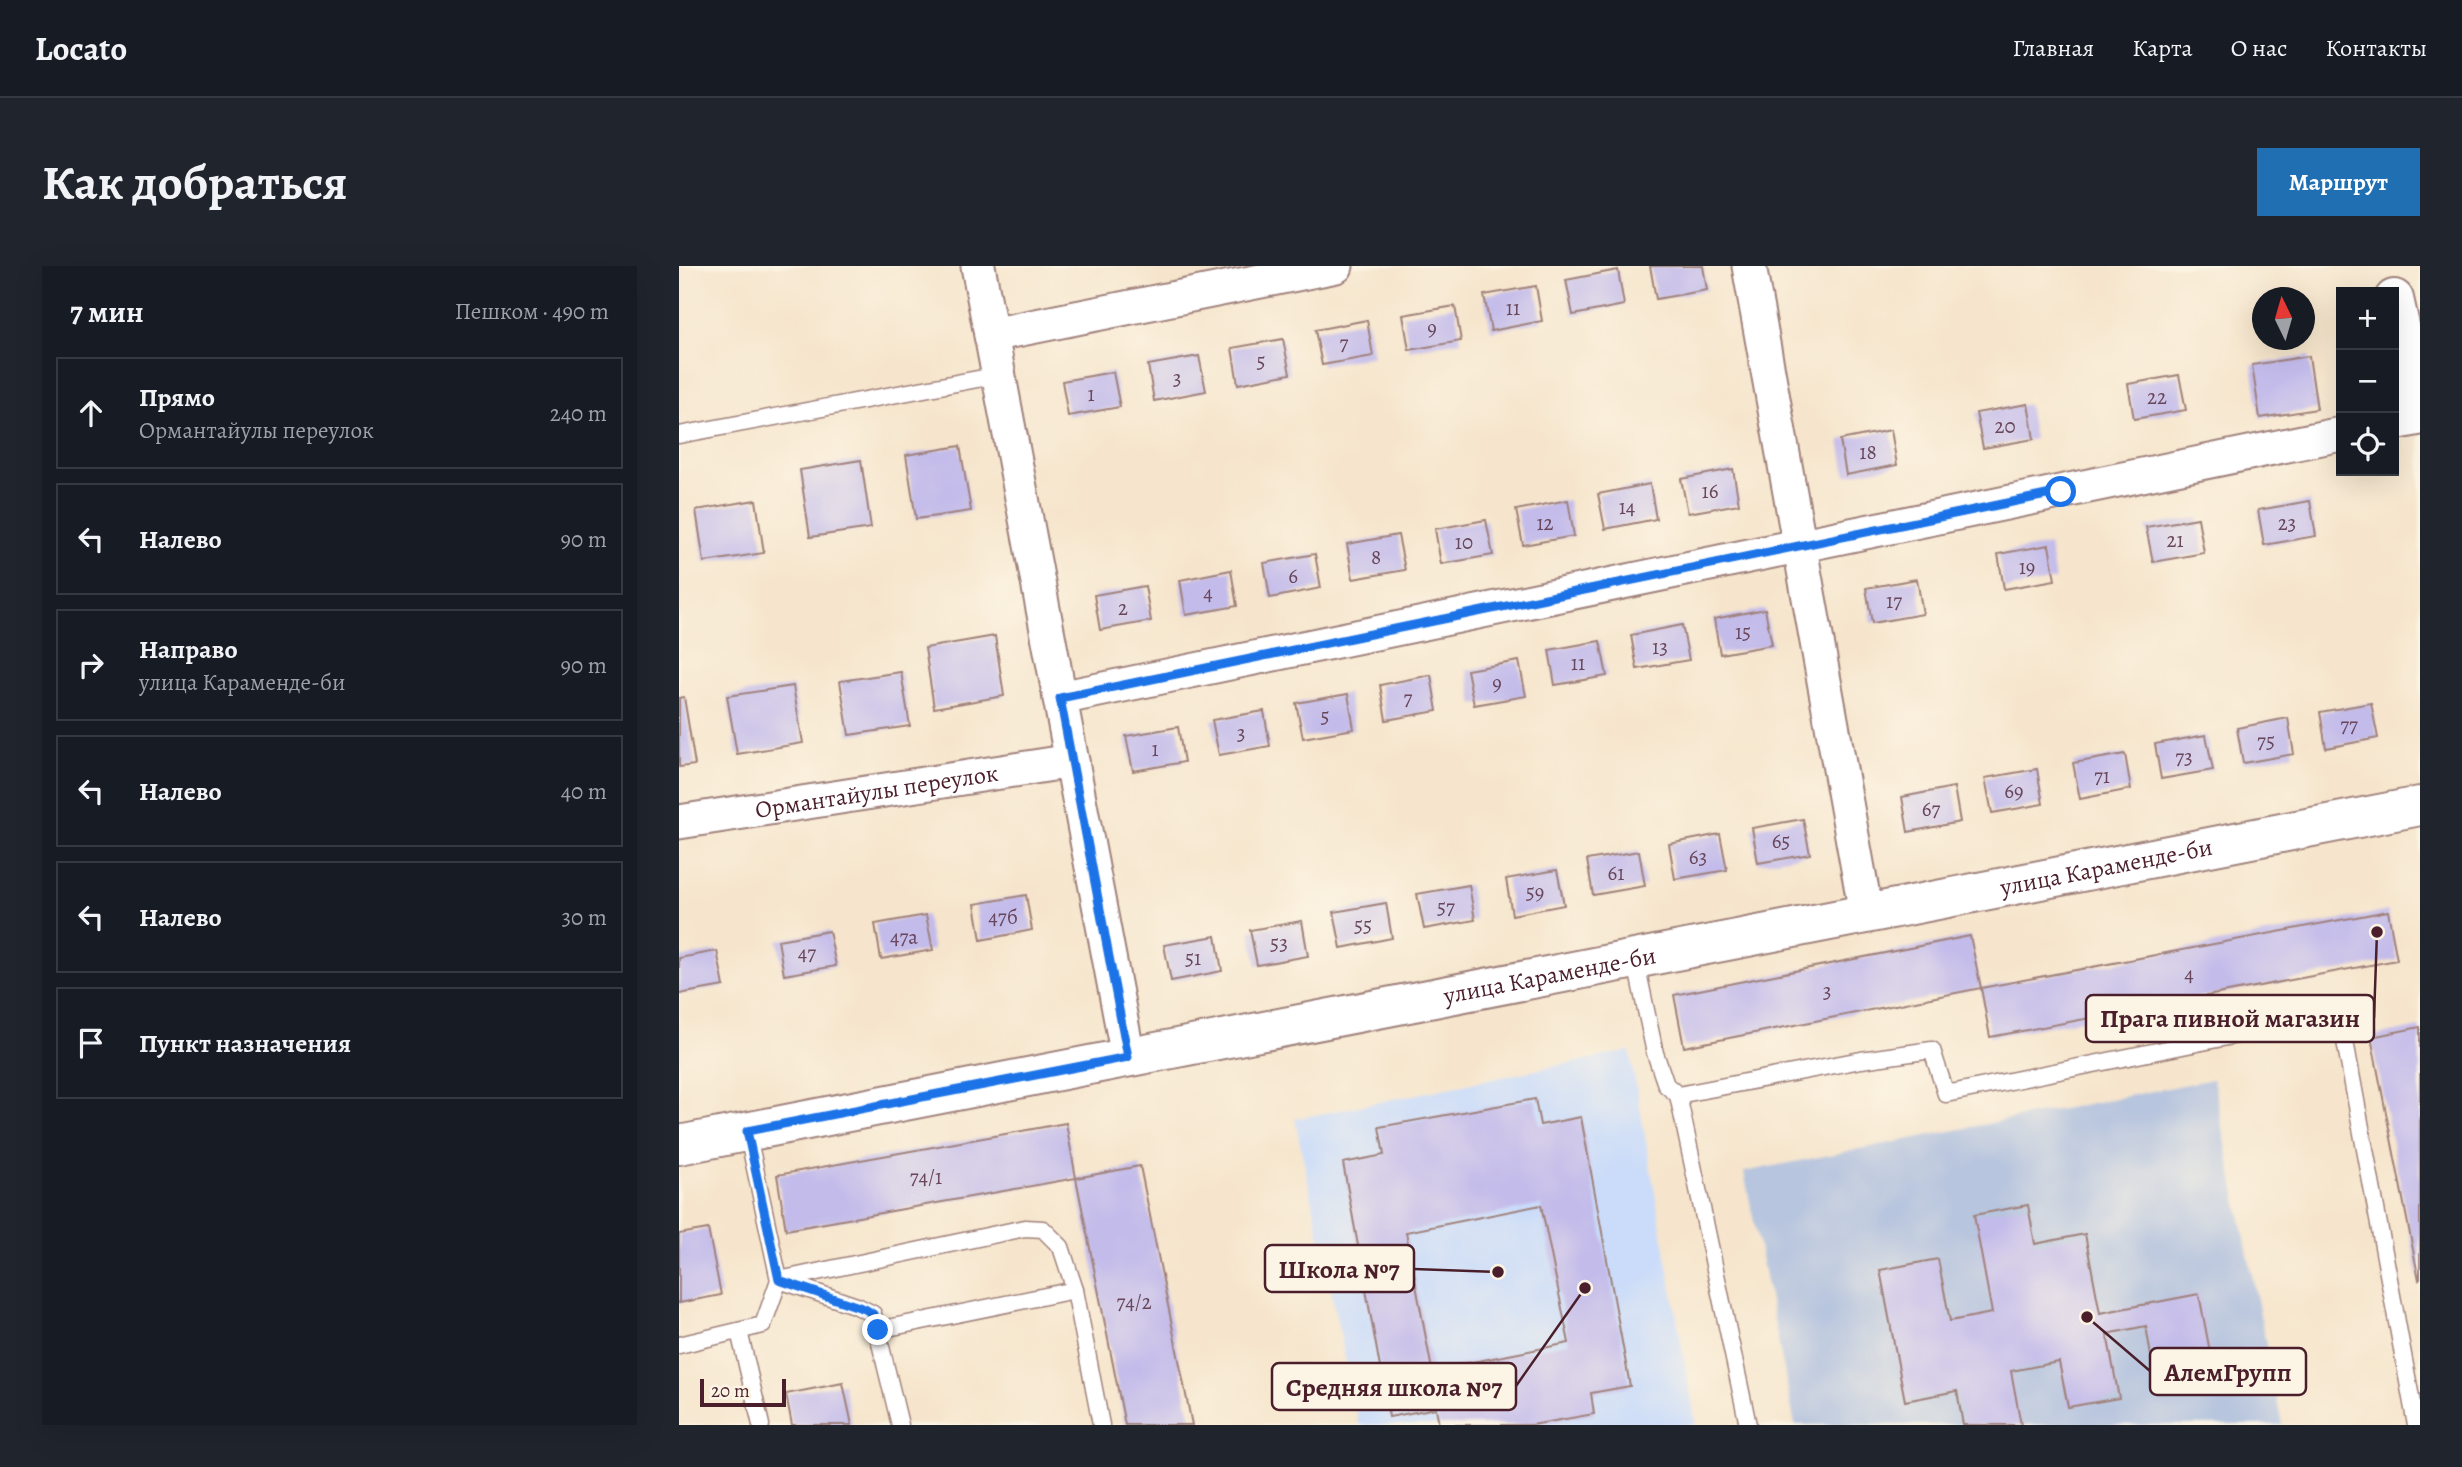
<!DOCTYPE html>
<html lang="ru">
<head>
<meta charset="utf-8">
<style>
	:root { --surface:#171b24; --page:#20242c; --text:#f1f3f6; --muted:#9ea1a6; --line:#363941; --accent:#1f6fb2 }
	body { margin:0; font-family:Alegreya,serif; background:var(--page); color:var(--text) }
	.controls { position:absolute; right:21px; top:21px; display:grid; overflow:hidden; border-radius:0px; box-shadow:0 7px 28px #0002 }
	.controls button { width:63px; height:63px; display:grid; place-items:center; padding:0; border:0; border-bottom:2px solid var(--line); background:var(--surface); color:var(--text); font:35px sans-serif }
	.compass { position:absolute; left:1573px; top:21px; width:63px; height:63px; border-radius:50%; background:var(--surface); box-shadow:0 7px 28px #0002; rotate:355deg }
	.scale { position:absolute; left:21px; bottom:18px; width:86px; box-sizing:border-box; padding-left:7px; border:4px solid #4a1f2b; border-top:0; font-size:19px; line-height:24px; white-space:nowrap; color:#4a1f2b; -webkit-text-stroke:5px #fcf5e5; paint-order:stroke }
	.stop { position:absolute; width:21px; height:21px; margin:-16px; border:5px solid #1a73e8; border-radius:50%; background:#fff }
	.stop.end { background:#1a73e8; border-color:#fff; box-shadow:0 2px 7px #0008 }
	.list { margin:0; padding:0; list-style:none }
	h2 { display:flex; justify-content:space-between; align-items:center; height:91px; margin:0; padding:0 28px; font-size:30px }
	h2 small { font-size:23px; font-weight:400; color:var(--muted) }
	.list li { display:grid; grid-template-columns:46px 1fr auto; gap:21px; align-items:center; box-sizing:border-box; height:112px; margin:0 14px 14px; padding:0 14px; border:2px solid var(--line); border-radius:0px }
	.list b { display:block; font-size:26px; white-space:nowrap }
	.list p { margin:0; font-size:23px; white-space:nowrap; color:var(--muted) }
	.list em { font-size:23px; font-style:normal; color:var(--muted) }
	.icon { flex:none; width:38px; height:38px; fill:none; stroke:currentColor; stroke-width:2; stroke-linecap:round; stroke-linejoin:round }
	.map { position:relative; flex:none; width:1741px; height:1159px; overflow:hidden; border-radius:0px }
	header { display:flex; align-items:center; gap:42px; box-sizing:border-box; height:98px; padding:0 35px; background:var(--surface); border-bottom:2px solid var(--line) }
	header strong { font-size:33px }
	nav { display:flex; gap:38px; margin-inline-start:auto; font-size:24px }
	.intro { display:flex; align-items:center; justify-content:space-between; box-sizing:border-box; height:168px; padding:0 42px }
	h1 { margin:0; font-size:49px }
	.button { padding:18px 32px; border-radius:0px; background:var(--accent); color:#fff; font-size:24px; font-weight:700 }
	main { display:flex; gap:42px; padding:0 42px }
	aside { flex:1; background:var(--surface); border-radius:0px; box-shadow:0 7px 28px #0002 }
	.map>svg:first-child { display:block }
</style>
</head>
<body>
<header>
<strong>Locato</strong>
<nav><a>Главная</a><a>Карта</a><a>О нас</a><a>Контакты</a></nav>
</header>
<div class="intro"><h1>Как добраться</h1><a class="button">Маршрут</a></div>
<main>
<aside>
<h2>7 мин<small>Пешком · 490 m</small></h2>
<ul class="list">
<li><svg class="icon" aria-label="ahead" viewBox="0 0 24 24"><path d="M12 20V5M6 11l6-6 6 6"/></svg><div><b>Прямо</b><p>Ормантайулы переулок</p></div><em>240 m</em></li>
<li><svg class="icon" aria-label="left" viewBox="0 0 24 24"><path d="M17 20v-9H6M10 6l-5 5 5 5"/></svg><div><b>Налево</b></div><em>90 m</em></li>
<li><svg class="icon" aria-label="right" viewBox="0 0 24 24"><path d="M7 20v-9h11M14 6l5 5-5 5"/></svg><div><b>Направо</b><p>улица Караменде-би</p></div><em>90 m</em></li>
<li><svg class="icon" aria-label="left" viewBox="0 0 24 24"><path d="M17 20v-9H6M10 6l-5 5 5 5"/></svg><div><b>Налево</b></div><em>40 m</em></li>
<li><svg class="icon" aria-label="left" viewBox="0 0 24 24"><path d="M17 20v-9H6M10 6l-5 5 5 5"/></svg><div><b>Налево</b></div><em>30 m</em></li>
<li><svg class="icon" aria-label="arrive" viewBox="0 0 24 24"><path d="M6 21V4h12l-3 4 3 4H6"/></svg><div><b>Пункт назначения</b></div></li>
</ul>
</aside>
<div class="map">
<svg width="1741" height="1159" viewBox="0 0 1741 1159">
	<rect width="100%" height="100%" fill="#fcf5e5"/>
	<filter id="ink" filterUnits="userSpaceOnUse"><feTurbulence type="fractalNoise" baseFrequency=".0143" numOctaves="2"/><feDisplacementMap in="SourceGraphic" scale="14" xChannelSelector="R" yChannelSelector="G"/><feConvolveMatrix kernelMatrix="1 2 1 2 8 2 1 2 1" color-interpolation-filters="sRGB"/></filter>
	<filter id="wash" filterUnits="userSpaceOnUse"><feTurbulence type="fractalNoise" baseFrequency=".00686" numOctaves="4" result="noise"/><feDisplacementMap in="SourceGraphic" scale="28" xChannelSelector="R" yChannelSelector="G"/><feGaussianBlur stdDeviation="1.57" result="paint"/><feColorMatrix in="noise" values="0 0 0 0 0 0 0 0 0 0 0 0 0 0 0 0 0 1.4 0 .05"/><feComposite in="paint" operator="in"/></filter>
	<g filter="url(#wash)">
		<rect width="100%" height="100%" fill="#f6e5cc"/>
		<!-- built -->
		<polygon fill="#cadcf9" points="951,785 1017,1159 680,1159 616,853"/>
		<!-- industrial -->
		<polygon fill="#b7c5de" points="1534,813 1603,1159 1116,1159 1065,906"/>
		<g id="blocks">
			<!-- building -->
			<g fill="#c3bbea" fill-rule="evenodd">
				<polygon points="971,0 1024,0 1028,24 977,33"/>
				<polygon points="939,4 945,39 894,49 887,14"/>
				<polygon points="857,20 863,55 812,65 805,29"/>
				<polygon points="776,40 782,75 730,84 724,49"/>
				<polygon points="688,54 694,90 643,99 636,64"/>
				<polygon points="604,73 611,108 559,118 553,82"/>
				<polygon points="520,90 527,125 475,135 469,99"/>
				<polygon points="1630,90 1638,143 1581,152 1573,99"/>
				<polygon points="434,106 441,141 389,150 383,115"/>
				<polygon points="1500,109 1507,144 1455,153 1449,118"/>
				<polygon points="1349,138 1355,173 1304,182 1297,147"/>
				<polygon points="1212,164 1218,199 1167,209 1161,174"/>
				<polygon points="281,180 292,245 237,253 227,189"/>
				<polygon points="182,194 192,262 131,271 121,204"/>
				<polygon points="1054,203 1060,238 1009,247 1002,213"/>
				<polygon points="971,218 977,253 926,263 919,228"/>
				<polygon points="77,234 85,287 25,296 17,244"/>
				<polygon points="889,234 895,270 844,279 837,244"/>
				<polygon points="1631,235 1637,270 1585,279 1579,244"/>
				<polygon points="1519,252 1525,287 1474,296 1467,261"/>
				<polygon points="807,254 814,289 762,298 756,263"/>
				<polygon points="719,269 726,304 674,313 668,278"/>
				<polygon points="1370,279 1376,314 1325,323 1319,288"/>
				<polygon points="636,288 642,322 591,332 585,297"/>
				<polygon points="552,304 558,340 507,349 501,314"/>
				<polygon points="1238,313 1244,348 1193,357 1187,322"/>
				<polygon points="466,320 472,355 421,364 415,329"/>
				<polygon points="1086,343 1093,379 1041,388 1035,353"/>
				<polygon points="1003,359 1010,394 958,403 952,369"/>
				<polygon points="316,370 325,430 255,442 246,382"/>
				<polygon points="921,375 928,410 876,419 870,384"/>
				<polygon points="840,395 847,430 795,439 788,404"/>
				<polygon points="222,406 231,460 170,469 161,415"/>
				<polygon points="752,409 758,445 707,454 701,419"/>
				<polygon points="114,420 124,477 58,488 48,430"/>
				<polygon points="669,428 675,463 624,472 617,437"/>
				<polygon points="5,431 16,499 0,501 0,432"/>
				<polygon points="1692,437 1699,472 1647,482 1641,446"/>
				<polygon points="585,445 591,480 540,489 533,454"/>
				<polygon points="1609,452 1615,488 1564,497 1558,462"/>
				<polygon points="499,461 505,496 454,505 447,470"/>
				<polygon points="1527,469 1534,504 1482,513 1476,478"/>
				<polygon points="1446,488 1452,523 1401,533 1394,497"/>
				<polygon points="1358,503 1364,538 1313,547 1306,512"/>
				<polygon points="1275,521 1281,556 1229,566 1223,531"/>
				<polygon points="1124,553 1131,588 1079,597 1073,562"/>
				<polygon points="1041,568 1048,604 996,613 990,578"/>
				<polygon points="960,585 966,620 914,629 908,594"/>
				<polygon points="878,604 885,639 833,649 827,613"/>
				<polygon points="790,619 796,654 745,663 738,628"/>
				<polygon points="347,629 353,664 302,674 296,638"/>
				<polygon points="707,637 713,672 662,682 655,646"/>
				<polygon points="1709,645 1718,694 1311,771 1302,722"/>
				<polygon points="247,649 254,684 202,693 196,658"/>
				<polygon points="623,655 629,690 578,699 571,664"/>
				<polygon points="150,665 157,700 105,709 99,674"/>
				<polygon points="537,670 543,705 492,715 485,679"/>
				<polygon points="1291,670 1302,722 1005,781 995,729"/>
				<polygon points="38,685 45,720 0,728 0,692"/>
				<polygon points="1741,761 1741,1013 1740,1014 1692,771"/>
				<path d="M856,833L861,859L902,851L951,1120L912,1127L915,1148L853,1159H760L757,1142L710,1151L664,897L705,889L700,861ZM862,939L890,1077L753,1104L727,966Z"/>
				<polygon points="387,857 397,912 107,964 98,909"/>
				<polygon points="461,900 513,1159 446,1159 397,912"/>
				<polygon points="1349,939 1356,978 1406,968 1421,1047 1520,1028 1532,1091 1474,1102 1467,1060 1428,1068 1440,1132 1389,1141 1380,1096 1332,1105 1342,1159 1284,1159 1278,1125 1226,1135 1201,1004 1259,993 1271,1055 1313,1047 1295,949"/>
				<polygon points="29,963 42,1029 0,1037 0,968"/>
				<polygon points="164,1117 173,1159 113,1159 107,1128"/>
			</g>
		</g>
	</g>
	<g filter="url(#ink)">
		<use href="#blocks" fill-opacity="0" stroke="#a0827c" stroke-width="2"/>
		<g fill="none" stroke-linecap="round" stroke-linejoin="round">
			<!-- lane casing -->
			<g stroke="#a0827c" stroke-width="19">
				<g id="lane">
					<polyline points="0,169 320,109"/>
					<polyline points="956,692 976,787 987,819 999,829 1182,794 1253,784 1267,828 1661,748 1737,1159"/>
					<polyline points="999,829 1069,1159"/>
					<polyline points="68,865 100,1014 178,1040 194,1048 221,1159"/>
					<polyline points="199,1064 396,1024"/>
					<polyline points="60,1065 82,1159"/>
					<polyline points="0,1079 84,1059 100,1014 346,962 364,963 382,981 396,1024 422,1159"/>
				</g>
			</g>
			<!-- street casing -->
			<g stroke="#a0827c" stroke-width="37">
				<g id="street">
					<polyline points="299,0 449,791"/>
					<polyline points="1070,0 1187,647"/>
					<polyline points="312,69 657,0"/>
					<polyline points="1715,157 1741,152"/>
					<polyline points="381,432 1662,168"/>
					<path id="s1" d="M0,556L393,495"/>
				</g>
			</g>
			<!-- secondary casing -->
			<g stroke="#a0827c" stroke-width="42">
				<g id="secondary">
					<polyline points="1715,33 1741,149"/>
					<path id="s2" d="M0,879L1741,540"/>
				</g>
			</g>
			<!-- lane -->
			<use href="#lane" stroke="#fff" stroke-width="16"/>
			<!-- street -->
			<use href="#street" stroke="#fff" stroke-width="33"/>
			<!-- secondary -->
			<use href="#secondary" stroke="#fff" stroke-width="38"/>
		</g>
	</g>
	<g fill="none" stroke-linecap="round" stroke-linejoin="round" filter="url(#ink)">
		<!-- route -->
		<polyline stroke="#1a73e8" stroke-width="9" points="199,1064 194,1048 186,1043 100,1014 68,865 449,791 381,432 1382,226"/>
	</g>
	<g text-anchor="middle" stroke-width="5" stroke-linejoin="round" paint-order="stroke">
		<!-- number labels -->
		<g font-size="21" fill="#68465b">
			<text x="834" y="49">11</text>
			<text x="753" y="69">9</text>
			<text x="665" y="84">7</text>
			<text x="582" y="102">5</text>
			<text x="498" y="119">3</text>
			<text x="412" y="135">1</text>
			<text x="1478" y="138">22</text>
			<text x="1326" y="167">20</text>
			<text x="1189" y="193">18</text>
			<text x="1031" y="232">16</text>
			<text x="948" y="248">14</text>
			<text x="866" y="264">12</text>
			<text x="1608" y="264">23</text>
			<text x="1496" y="281">21</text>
			<text x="785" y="283">10</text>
			<text x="697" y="298">8</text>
			<text x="1348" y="308">19</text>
			<text x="614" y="317">6</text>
			<text x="529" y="334">4</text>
			<text x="1215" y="342">17</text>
			<text x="444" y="349">2</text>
			<text x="1064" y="373">15</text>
			<text x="981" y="388">13</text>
			<text x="899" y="404">11</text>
			<text x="818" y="424">9</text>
			<text x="729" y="439">7</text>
			<text x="646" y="457">5</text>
			<text x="1670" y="466">77</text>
			<text x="562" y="474">3</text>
			<text x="1587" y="482">75</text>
			<text x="476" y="490">1</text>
			<text x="1505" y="498">73</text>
			<text x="1423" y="517">71</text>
			<text x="1335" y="532">69</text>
			<text x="1252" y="550">67</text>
			<text x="1102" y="582">65</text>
			<text x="1019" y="598">63</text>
			<text x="937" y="614">61</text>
			<text x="856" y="633">59</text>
			<text x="767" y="648">57</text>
			<text x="324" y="658">47б</text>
			<text x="684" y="666">55</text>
			<text x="225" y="678">47а</text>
			<text x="600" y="684">53</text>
			<text x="128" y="694">47</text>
			<text x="514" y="699">51</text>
			<text x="1510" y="715">4</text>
			<text x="1148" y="732">3</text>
			<text x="247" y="918">74/1</text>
			<text x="455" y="1043">74/2</text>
		</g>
		<!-- street labels -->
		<g font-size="24" fill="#4a1f2b" stroke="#fcf5e5">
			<text dy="8" stroke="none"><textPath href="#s1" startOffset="200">Ормантайулы переулок</textPath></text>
			<text dy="8" stroke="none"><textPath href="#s2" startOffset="1454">улица Караменде-би</textPath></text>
			<text dy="8" stroke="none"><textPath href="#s2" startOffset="887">улица Караменде-би</textPath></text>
		</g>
	</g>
	<!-- callouts -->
	<path fill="none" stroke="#4a1f2b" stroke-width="2.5" d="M1698 666L1695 752M819 1006L735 1003M1408 1051L1471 1105M906 1022L837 1120"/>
	<g fill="#4a1f2b" stroke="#fcf5e5" stroke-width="2.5">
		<circle cx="1698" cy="666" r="7"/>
		<circle cx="819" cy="1006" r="7"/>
		<circle cx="1408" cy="1051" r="7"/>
		<circle cx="906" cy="1022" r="7"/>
	</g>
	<g fill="#fcf5e5" stroke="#4a1f2b" stroke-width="2.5">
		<rect x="1407" y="729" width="288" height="47" rx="7"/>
		<rect x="586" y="979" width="149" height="47" rx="7"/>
		<rect x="1471" y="1082" width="156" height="47" rx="7"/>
		<rect x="593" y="1097" width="244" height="47" rx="7"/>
	</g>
	<g font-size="26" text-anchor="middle" font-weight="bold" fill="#4a1f2b">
		<text x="1551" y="761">Прага пивной магазин</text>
		<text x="660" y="1012">Школа №7</text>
		<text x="1549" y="1115">АлемГрупп</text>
		<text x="715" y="1130">Средняя школа №7</text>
	</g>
</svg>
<div class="controls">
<button>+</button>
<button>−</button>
<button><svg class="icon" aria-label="locate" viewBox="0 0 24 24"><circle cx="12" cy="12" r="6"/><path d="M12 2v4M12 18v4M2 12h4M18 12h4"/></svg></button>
</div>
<svg class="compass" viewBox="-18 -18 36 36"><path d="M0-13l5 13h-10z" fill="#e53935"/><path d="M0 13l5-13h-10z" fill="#9ea1a6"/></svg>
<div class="scale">20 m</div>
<div class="stop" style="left:1382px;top:226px"></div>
<div class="stop end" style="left:199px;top:1064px"></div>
</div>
</main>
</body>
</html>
